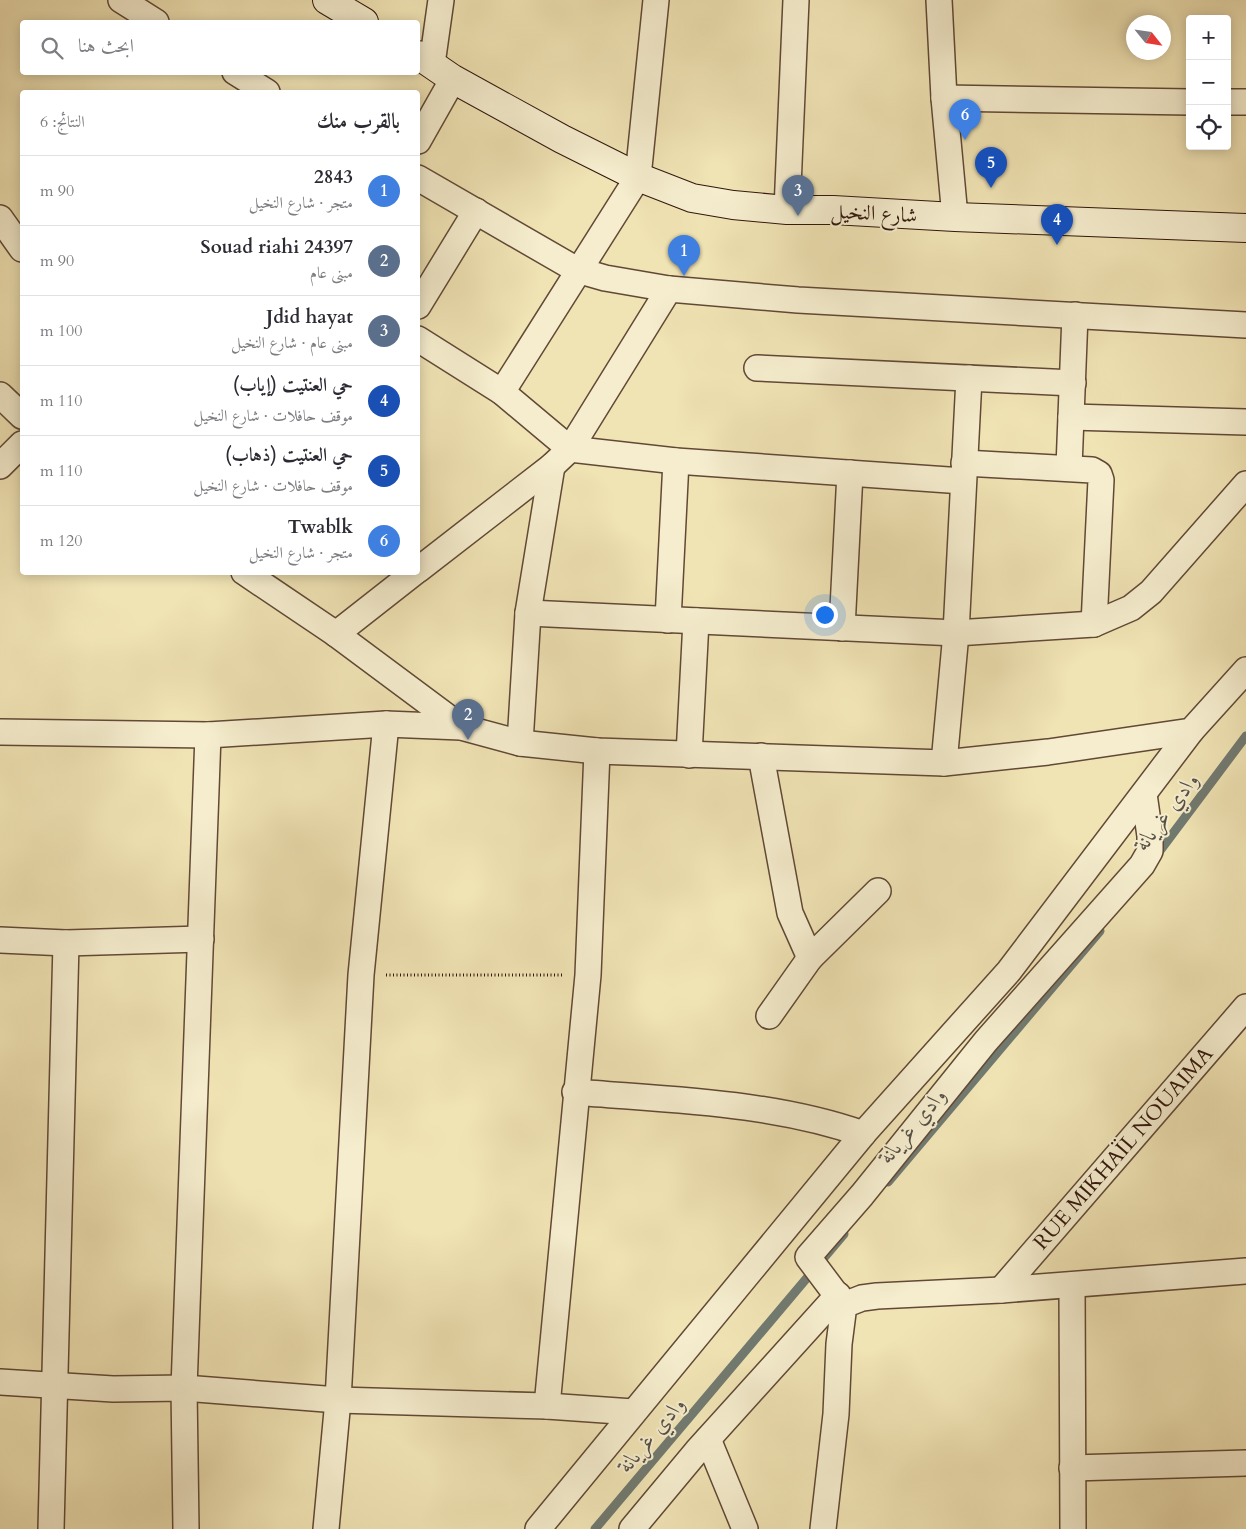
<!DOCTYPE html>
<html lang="ar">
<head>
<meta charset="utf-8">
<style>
	:root { --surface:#fff; --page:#f7f7f7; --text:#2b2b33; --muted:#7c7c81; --line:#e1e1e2; --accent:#2563eb }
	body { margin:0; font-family:Cardo,Amiri,serif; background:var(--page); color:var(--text); direction:rtl }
	.controls { position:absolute; right:15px; top:15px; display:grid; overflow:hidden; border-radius:5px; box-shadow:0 2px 12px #0003 }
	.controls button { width:45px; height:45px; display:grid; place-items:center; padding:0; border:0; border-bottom:1px solid var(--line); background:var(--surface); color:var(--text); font:25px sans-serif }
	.compass { position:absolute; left:1126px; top:15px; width:45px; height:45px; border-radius:50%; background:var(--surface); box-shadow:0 2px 12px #0003; rotate:120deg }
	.you { position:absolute; left:824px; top:614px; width:18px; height:18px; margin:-12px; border:4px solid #fff; border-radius:50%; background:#1a73e8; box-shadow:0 0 0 8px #1a73e833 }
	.badge { display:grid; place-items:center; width:32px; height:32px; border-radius:50%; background:var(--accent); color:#fff; font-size:16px; font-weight:700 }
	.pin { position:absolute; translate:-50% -41px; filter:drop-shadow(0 1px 2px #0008) }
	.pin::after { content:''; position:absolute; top:26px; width:18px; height:15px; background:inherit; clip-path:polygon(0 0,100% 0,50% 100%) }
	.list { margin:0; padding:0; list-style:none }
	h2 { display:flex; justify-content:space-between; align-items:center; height:65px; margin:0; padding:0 20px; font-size:21px }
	h2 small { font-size:16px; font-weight:400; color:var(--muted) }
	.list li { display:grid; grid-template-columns:32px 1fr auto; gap:15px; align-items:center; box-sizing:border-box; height:70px; padding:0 20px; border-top:1px solid var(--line) }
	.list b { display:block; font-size:19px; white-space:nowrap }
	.list p { margin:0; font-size:16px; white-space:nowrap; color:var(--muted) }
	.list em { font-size:16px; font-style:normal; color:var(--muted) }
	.icon { flex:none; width:28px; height:28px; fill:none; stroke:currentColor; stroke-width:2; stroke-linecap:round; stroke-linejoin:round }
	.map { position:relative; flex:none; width:1246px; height:1529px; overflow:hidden; direction:ltr }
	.search { position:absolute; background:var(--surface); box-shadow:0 2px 12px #0003; left:20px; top:20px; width:400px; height:55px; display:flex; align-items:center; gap:12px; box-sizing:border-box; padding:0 18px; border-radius:5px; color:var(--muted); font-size:19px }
	.panel { position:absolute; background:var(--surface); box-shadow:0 2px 12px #0003; left:20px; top:90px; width:400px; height:485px; border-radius:5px; direction:rtl }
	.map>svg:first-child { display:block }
</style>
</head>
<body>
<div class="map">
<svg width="1246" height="1529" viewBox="0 0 1246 1529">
	<rect width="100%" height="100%" fill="#f0e3b4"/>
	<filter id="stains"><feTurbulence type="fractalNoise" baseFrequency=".004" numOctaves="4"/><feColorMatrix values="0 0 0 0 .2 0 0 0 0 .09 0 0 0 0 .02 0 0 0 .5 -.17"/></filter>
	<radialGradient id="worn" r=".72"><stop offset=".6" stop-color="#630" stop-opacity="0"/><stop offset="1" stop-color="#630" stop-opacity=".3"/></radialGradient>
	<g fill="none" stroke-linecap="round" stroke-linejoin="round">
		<!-- stream -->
		<g stroke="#717a70" stroke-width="9">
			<polyline points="1156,856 1246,736"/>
			<polyline points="888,1182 1100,931"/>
			<polyline points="595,1529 844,1234"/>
		</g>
		<!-- minor casing -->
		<g stroke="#614936" stroke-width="28">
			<g id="minor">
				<polyline points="121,0 156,22"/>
				<polyline points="939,0 944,98 955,217"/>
				<polyline points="432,64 441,0"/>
				<polyline points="235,72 267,92"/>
				<polyline points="944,98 1190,102"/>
				<polyline points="1227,102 1246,102"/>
				<polyline points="418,141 453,79"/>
				<polyline points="418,178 577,270 605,278 669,289 798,300 1246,325"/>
				<polyline points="787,210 796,0"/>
				<polyline points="0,218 22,249"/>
				<polyline points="418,306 476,211"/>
				<polyline points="418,339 502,392 570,449 676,461 963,481"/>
				<polyline points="757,368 1073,383"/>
				<polyline points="502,392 638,177 656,0"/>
				<polyline points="0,395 22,416"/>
				<polyline points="1071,417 1246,422"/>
				<polyline points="964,463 1092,470 1099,474 1101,480 1094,624"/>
				<polyline points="0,466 22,444"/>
				<polyline points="1069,467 1075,315"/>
				<polyline points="418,570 552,466 570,449 669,289"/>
				<polyline points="244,572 336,634 461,727"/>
				<polyline points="528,613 956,633 1094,624 1131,608 1151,592 1246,484"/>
				<polyline points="668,620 676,461"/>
				<polyline points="842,628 850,473"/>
				<polyline points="336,634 415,572"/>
				<polyline points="0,732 208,735 386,724 461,727 520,743 597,751 944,763 1048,752 1191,731 1246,670"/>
				<polyline points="520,743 528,613 552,466"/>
				<polyline points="689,755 696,621"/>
				<polyline points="761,756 790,913 810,958"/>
				<polyline points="944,763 956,633 969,378"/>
				<polyline points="0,940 66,943 201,939"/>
				<polyline points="769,1016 810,958 878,891"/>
				<path d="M575,1092C671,1100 772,1102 863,1134"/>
				<polyline points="1072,1285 1073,1529"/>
				<polyline points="1001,1290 1246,1007"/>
				<polyline points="844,1305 808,1257 862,1195 986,1041 1142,865 1150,851 1150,836 1144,794"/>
				<polyline points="0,1382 113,1389 184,1388 338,1400 547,1406 633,1412"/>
				<polyline points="547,1406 588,975 597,751"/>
				<polyline points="708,1439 745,1529"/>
				<polyline points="1072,1468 1246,1463"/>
				<polyline points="51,1529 66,943"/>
				<polyline points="186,1529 184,1388 208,735"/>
				<polyline points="326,1529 338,1400 361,975 386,724"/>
				<polyline points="538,1529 863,1134 1009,971 1191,731"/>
				<polyline points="632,1529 697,1451 838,1295"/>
				<polyline points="823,1529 836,1414 839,1344 844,1305 862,1298 877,1296 1001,1290 1246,1271"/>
			</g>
		</g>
		<!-- secondary casing -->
		<g stroke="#31160c" stroke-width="30">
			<g id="secondary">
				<polyline points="327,0 364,22"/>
				<polyline points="418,55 453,79 562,139 638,177 692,198 733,205 787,210 833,210 955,217 1246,228"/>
			</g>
		</g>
		<!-- path -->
		<polyline stroke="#31160c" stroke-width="3" stroke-dasharray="1 2.5" stroke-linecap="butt" points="386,975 562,975"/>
		<!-- minor -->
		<use href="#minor" stroke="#f5edce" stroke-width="25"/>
		<!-- secondary -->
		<use href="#secondary" stroke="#f5edce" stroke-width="28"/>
	</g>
	<g text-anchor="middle" stroke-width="4" stroke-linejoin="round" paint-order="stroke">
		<!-- street labels -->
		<g font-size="21" fill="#31160c" stroke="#f5edce">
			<text transform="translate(874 213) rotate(3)" y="7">شارع النخيل</text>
			<text transform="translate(1123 1148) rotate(-49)" y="7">RUE MIKHAÏL NOUAIMA</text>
		</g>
		<!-- water labels -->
		<g font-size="22" font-style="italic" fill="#565046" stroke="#f5edce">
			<text transform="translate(1166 811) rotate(-53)" y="8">وادي غريانة</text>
			<text transform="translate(912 1125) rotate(-50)" y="8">وادي غريانة</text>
			<text transform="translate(651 1434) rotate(-50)" y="8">وادي غريانة</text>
		</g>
	</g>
	<rect width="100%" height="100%" filter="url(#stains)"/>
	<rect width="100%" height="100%" fill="url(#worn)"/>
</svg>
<div class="controls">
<button>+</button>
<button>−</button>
<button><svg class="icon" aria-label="locate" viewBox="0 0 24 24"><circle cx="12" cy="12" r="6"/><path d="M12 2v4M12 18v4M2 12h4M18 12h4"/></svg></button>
</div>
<svg class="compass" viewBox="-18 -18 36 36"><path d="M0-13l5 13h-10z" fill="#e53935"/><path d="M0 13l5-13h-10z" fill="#7c7c81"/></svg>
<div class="you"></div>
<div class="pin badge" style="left:684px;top:276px;background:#3f7fe0">1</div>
<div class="pin badge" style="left:468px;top:740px;background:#5c6f8a">2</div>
<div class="pin badge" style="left:798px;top:216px;background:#5c6f8a">3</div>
<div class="pin badge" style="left:1057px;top:245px;background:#1a4fb4">4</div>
<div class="pin badge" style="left:991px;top:188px;background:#1a4fb4">5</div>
<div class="pin badge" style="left:965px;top:140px;background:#3f7fe0">6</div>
<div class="search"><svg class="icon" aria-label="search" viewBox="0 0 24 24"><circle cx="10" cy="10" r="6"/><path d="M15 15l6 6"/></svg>ابحث هنا</div>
<section class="panel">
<h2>بالقرب منك<small>النتائج: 6</small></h2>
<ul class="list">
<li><span class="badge" style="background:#3f7fe0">1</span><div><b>2843</b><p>متجر · شارع النخيل</p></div><em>90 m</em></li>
<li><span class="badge" style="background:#5c6f8a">2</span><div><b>Souad riahi 24397</b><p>مبنى عام</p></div><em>90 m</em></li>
<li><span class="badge" style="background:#5c6f8a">3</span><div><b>Jdid hayat</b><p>مبنى عام · شارع النخيل</p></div><em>100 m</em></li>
<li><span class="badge" style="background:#1a4fb4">4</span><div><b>حي العنتيت (إياب)</b><p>موقف حافلات · شارع النخيل</p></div><em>110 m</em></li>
<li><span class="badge" style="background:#1a4fb4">5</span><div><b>حي العنتيت (ذهاب)</b><p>موقف حافلات · شارع النخيل</p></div><em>110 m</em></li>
<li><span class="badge" style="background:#3f7fe0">6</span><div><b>Twablk</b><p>متجر · شارع النخيل</p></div><em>120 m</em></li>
</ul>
</section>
</div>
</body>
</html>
